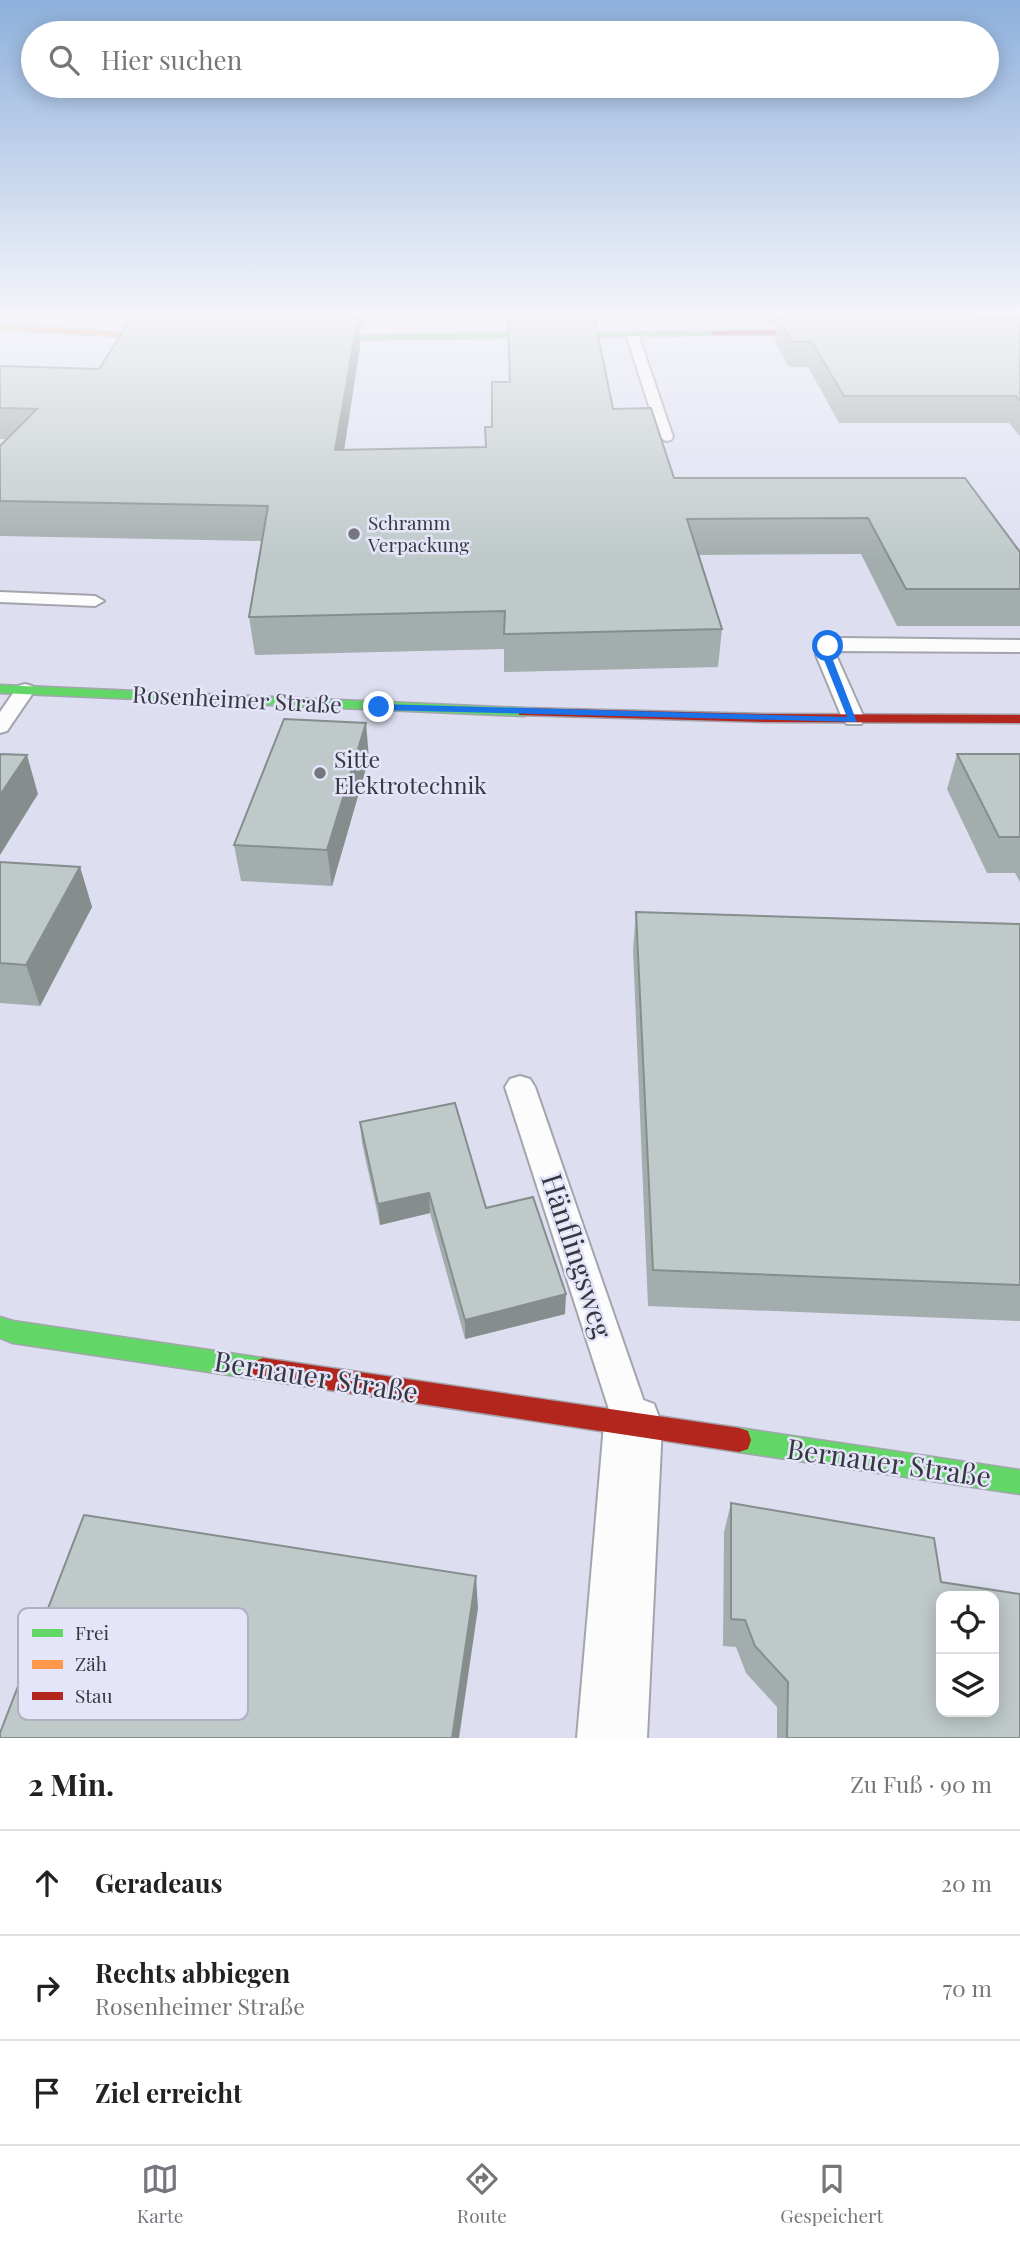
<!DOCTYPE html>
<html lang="de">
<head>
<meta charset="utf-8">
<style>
	:root { --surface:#fff; --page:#f2f2f2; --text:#222; --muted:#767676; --line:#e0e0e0; --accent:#75767e }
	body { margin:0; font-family:"Playfair Display",serif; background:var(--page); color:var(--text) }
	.controls { position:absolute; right:21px; bottom:21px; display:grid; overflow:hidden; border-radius:14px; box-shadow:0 4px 18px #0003 }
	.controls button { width:63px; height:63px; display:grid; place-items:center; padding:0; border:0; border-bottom:2px solid var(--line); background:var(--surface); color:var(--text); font:35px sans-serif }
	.stop { position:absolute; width:21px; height:21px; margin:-16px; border:5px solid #1a73e8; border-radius:50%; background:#fff }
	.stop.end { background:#1a73e8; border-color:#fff; box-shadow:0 2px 7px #0008 }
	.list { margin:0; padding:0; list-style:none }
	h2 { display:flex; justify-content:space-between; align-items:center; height:91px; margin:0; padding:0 28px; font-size:30px }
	h2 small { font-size:23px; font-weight:400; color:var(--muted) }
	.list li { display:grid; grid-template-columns:46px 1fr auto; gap:21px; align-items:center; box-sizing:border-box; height:105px; padding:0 28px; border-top:2px solid var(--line) }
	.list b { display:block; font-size:26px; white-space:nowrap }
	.list p { margin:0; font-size:23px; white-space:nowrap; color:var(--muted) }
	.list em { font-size:23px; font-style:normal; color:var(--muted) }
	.icon { flex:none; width:38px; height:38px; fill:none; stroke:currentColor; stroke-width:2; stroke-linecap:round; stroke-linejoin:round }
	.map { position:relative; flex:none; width:1020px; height:1738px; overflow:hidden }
	.search { position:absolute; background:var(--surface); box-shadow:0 4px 18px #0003; left:21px; right:21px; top:21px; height:77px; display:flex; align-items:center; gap:18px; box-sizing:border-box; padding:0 24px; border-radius:38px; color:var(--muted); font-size:26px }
	.sheet { height:406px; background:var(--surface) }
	nav { display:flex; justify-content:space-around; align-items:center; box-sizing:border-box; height:98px; border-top:2px solid var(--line); background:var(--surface); font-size:19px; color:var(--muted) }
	nav a { display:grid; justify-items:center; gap:4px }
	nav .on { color:var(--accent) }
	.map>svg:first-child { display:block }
</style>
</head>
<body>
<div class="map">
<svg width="1020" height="1738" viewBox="0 0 1020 1738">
	<rect width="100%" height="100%" fill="#e8e9f4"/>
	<!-- built -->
	<path fill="#dddff1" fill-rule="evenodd" d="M0,316H1020V1738H0ZM941,1596H994V1712H941Z"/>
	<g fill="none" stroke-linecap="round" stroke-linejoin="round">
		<!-- lane casing -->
		<g stroke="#a4a4ac" stroke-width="4">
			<g id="lane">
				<polygon points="632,330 638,334 673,437 671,440 666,441 659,437 626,334"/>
				<polygon points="0,592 95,596 104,601 95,606 0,602"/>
				<polygon points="843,638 1020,640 1020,652 837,651 836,655 865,720 861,724 847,724 843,720 816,655 821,642"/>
				<polygon points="25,684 32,686 35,690 7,731 0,733 0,712 18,686"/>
				<polygon points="520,1076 530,1079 535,1087 652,1425 646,1438 633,1443 620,1438 614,1425 505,1087 510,1079"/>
			</g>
		</g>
		<!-- street casing -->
		<g stroke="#a4a4ac" stroke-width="4">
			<polygon id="street" points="633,1396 654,1404 662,1425 647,1738 577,1738 604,1425 612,1404"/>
		</g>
		<!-- fast casing -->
		<g stroke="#a4a4ac" stroke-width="3">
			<g id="fast">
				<polygon points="714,331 717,335 306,340 302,338 306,336"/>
				<polygon points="0,685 524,708 531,712 524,716 0,693"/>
				<polygon points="0,1317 13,1321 263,1358 271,1361 275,1369 271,1377 263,1380 13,1343 0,1338"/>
				<polygon points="739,1428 1020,1470 1020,1494 739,1452 730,1449 727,1440 730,1431"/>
			</g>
		</g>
		<!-- slow casing -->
		<g stroke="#a4a4ac" stroke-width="3">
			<polygon id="slow" points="0,325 173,336 177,338 173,340 0,329"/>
		</g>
		<!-- jam casing -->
		<g stroke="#a4a4ac" stroke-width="3">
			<g id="jam">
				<polygon points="827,330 830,334 714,335 710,333 714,331"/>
				<polygon points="524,708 765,714 1020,715 1020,723 765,722 519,715 519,709"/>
				<polygon points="263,1358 739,1428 748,1431 751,1440 748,1449 739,1452 263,1380 255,1377 251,1369 255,1361"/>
			</g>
		</g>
		<!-- lane -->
		<use href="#lane" fill="#fcfcfd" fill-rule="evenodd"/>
		<!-- street -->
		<use href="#street" fill="#fcfcfd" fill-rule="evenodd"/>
		<!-- fast -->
		<use href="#fast" fill="#63d668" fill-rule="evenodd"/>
		<!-- slow -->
		<use href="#slow" fill="#ff974d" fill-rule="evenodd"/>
		<!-- jam -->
		<use href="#jam" fill="#b3261e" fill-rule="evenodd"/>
	</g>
	<!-- wall -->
	<g fill="#a4adad">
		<polygon points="159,316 405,316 404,319 364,319 363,329 359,329 360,346 344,450 486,447 485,427 492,427 509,382 507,316 594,316 613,409 674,478 965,478 1020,552 1020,626 897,626 861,554 699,555 722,629 718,667 504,672 504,649 255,655 249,617 262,541 0,536 0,446 7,439 0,439 0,366 99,369"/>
		<polygon points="762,316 1020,316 1020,436 1009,423 839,423 808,367 789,367 775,341 777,324 766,324"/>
		<polygon points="957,754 1020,754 1020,882 1015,873 987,873 947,789"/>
		<polygon points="369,758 332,886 241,881 234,845"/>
		<polygon points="0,862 80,867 92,907 40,1006 0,1003"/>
		<polygon points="636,912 1020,924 1020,1321 648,1306 633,949"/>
		<polygon points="360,1122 486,1208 565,1314 465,1339 430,1213 380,1225 362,1143"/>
		<polygon points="731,1503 941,1582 1020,1738 777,1738 777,1707 746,1673 736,1647 723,1646 724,1532"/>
	</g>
	<!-- shaded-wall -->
	<g fill="#868d8d">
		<polygon points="362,316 364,316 363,329"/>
		<polygon points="358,317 360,346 339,483 335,450"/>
		<polygon points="366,723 369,758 332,886 327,850"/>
		<polygon points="27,755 38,794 0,855 0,795"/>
		<polygon points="80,867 92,907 40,1006 26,965"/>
		<polygon points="429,1193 430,1213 380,1225 378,1204"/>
		<polygon points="566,1294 565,1314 465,1339 465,1320"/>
		<polygon points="476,1576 478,1608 459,1738 452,1738"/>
	</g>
	<!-- building -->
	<g fill="#bfc9c9" stroke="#868d8d" stroke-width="2" fill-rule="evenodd">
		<polygon points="508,316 594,316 613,409 651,408 674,478 965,478 1020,552 1020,589 906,589 868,518 687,519 722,629 504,634 505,611 249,617 268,506 0,501 0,446 37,409 0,408 0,366 99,369 132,317 358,317 335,450 486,447 485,427 492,427 492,382 510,382"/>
		<polygon points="778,317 1020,318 1020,401 1016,396 844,396 812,342 792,342"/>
		<polygon points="284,719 366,723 327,850 234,845"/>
		<polygon points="0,754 27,755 0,795"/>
		<polygon points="957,754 1020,754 1020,837 999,837"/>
		<polygon points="0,862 80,867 26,965 0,963"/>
		<polygon points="636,912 1020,924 1020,1285 653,1270"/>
		<polygon points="455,1103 486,1208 533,1197 566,1294 465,1320 429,1193 378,1204 360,1122"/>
		<path d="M731,1503L934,1538L941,1582L1020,1594V1738H787L788,1682L755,1646L745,1620L731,1619ZM941,1596H994V1712H941Z"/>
		<polygon points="84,1515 476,1576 452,1738 0,1738 0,1733"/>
	</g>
	<!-- sky -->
	<linearGradient id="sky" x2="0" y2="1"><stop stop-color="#8eb0dc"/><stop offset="0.56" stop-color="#f5f5fa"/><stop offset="1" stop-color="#f5f5fa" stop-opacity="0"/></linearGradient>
	<rect width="1020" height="560" fill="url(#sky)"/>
	<!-- route -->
	<polygon fill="#1a73e8" points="824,644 832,646 831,655 857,722 379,710 375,707 379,704 847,717 822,655"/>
	<!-- markers -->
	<g fill="#75767e" stroke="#e4e5f8" stroke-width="2.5">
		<circle cx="354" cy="534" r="7"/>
		<circle cx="320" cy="773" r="7"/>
	</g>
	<g text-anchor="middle" stroke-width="5" stroke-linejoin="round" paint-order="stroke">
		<!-- far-poi labels -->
		<g font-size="19" fill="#37383f" stroke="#e4e5f8" text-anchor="start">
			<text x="368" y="530">Schramm<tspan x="368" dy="22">Verpackung</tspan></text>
		</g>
		<!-- street labels -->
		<g font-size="23" fill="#37383f" stroke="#e4e5f8">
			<text transform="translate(237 700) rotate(3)" y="8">Rosenheimer Straße</text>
		</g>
		<!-- poi labels -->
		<g font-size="23" fill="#37383f" stroke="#e4e5f8" text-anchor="start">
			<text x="334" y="768">Sitte<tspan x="334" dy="26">Elektrotechnik</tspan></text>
		</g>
		<!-- near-street labels -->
		<g font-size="28" fill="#37383f" stroke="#e4e5f8">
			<text transform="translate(577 1256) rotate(72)" y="10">Hänflingsweg</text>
			<text transform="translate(316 1377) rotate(9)" y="10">Bernauer Straße</text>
			<text transform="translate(889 1463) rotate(8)" y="10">Bernauer Straße</text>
		</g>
	</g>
	<!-- legend -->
	<rect x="18" y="1608" width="230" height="112" rx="10" fill="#e4e5f8" stroke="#b0b1c0" stroke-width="2"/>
	<rect x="32" y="1629" width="31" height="8" fill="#63d668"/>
	<rect x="32" y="1660" width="31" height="9" fill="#ff974d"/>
	<rect x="32" y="1692" width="31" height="8" fill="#b3261e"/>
	<g font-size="19" fill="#37383f">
		<text x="75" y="1640">Frei</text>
		<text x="75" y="1671">Zäh</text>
		<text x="75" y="1703">Stau</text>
	</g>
</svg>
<div class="controls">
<button><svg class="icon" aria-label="locate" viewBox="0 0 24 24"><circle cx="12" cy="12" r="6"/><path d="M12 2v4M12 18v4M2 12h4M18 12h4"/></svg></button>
<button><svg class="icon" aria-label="layers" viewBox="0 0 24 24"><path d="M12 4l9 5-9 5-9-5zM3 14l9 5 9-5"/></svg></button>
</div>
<div class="stop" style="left:828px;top:646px"></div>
<div class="stop end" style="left:379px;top:707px"></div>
<div class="search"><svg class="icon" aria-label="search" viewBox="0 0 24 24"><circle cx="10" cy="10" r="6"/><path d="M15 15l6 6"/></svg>Hier suchen</div>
</div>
<section class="sheet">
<h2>2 Min.<small>Zu Fuß · 90 m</small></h2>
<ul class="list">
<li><svg class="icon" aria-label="ahead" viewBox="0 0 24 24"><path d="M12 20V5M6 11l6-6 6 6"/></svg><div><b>Geradeaus</b></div><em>20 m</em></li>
<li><svg class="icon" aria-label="right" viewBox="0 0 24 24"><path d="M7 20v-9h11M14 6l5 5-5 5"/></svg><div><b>Rechts abbiegen</b><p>Rosenheimer Straße</p></div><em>70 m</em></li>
<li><svg class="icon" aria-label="arrive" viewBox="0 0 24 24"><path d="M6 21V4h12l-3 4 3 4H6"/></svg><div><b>Ziel erreicht</b></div></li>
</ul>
</section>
<nav>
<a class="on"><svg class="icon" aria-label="map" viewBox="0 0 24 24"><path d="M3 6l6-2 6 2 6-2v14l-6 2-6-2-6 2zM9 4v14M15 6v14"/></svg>Karte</a>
<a><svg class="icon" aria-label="directions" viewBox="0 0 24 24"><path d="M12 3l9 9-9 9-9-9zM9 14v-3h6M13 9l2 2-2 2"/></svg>Route</a>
<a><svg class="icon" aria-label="saved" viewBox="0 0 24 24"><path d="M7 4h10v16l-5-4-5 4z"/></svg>Gespeichert</a>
</nav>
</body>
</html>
